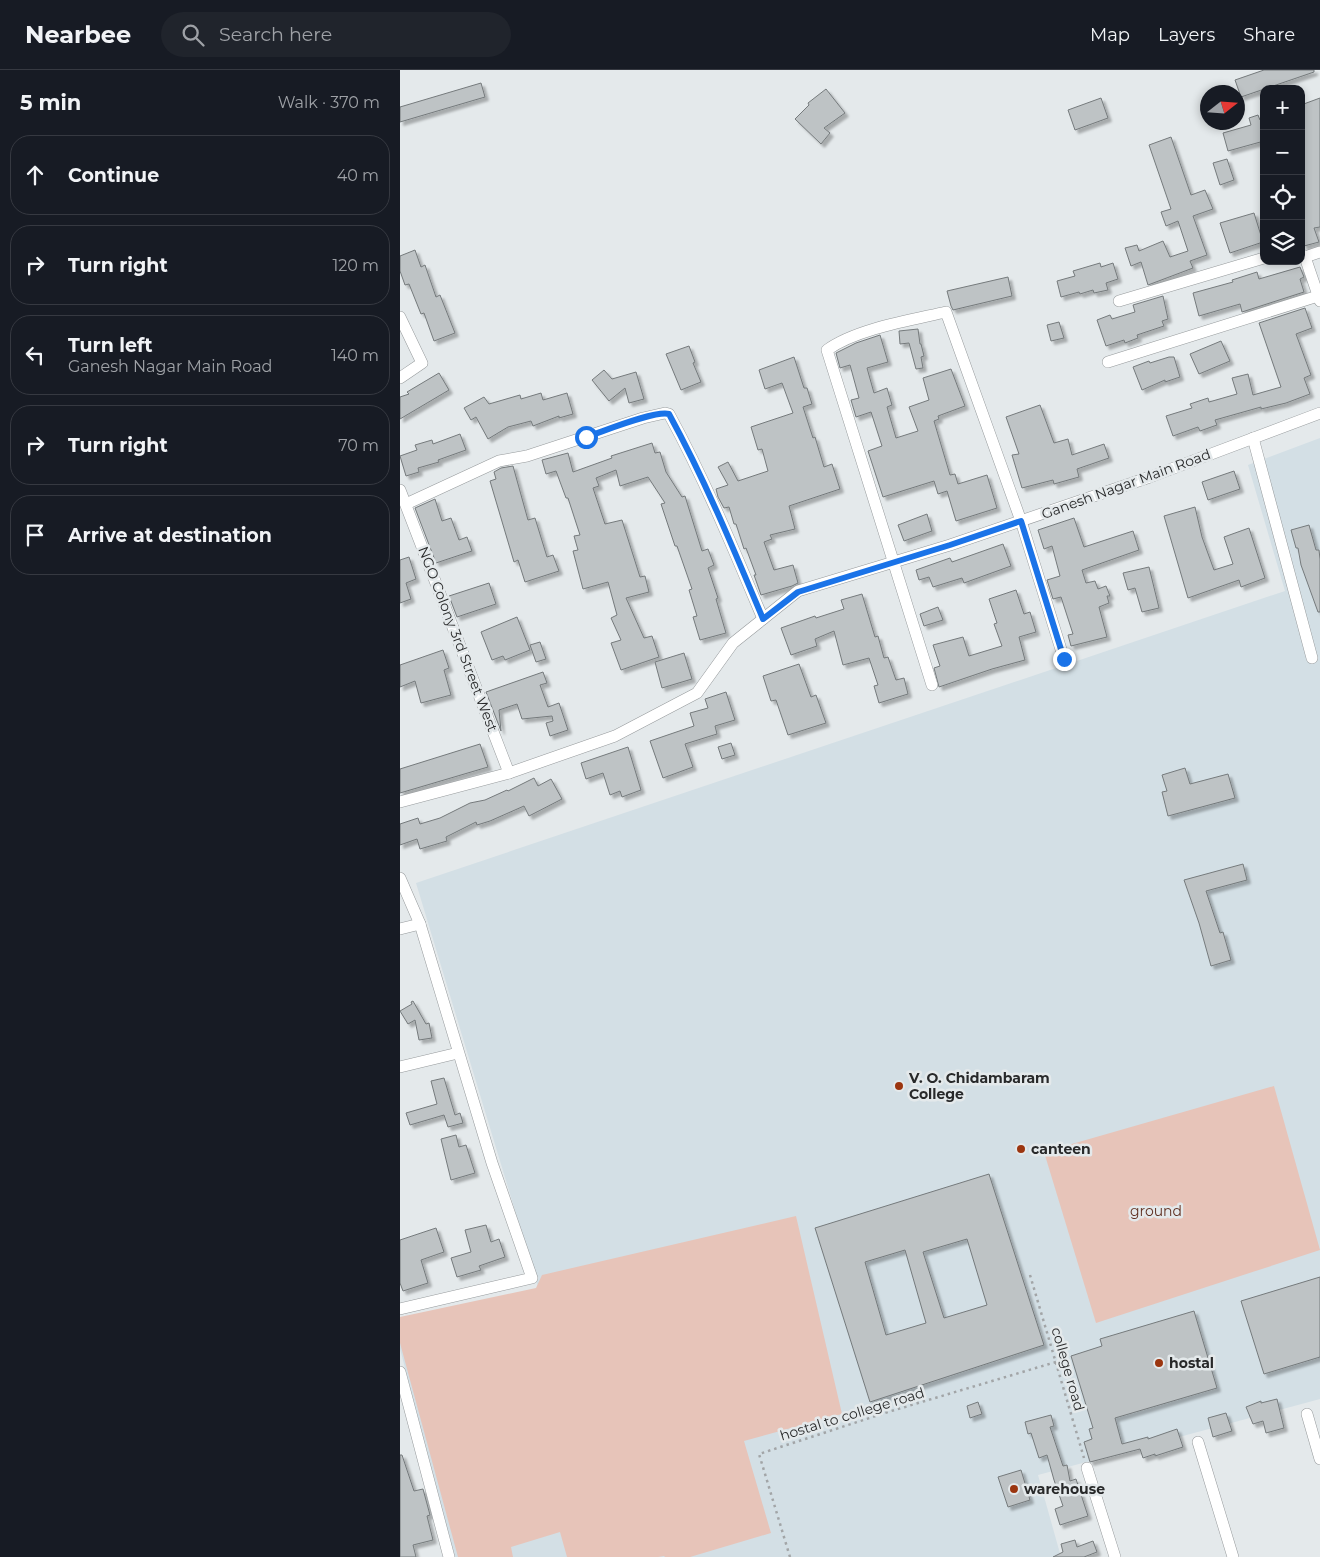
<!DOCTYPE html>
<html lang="en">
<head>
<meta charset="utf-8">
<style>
	:root { --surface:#171b24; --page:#20242c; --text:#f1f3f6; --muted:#9ea1a6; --line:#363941 }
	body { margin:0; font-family:Montserrat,sans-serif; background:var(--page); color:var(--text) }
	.controls { position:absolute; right:15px; top:15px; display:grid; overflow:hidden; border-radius:10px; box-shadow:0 2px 8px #0003 }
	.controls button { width:45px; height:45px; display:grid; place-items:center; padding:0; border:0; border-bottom:1px solid var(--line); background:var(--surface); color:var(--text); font:25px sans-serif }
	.compass { position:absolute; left:800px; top:15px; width:45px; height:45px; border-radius:50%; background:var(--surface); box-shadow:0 2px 8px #0003; rotate:73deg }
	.stop { position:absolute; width:15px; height:15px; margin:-11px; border:4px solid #1a73e8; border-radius:50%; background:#fff }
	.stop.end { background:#1a73e8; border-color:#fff; box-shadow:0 1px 5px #0008 }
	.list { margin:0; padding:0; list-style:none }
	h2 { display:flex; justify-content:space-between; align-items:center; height:65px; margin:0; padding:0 20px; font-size:21px }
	h2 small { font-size:16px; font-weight:400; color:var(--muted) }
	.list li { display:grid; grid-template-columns:32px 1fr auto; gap:15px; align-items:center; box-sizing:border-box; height:80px; margin:0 10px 10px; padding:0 10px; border:1px solid var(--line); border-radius:20px }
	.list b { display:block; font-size:19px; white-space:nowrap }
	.list p { margin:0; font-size:16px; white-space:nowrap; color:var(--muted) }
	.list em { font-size:16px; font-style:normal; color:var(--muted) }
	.icon { flex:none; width:28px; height:28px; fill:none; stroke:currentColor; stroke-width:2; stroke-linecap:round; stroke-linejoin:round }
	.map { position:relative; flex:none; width:920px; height:1487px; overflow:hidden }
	header { display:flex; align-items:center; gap:30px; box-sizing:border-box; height:70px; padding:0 25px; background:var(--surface); border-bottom:1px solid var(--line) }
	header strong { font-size:24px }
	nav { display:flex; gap:28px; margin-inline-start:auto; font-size:18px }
	.search { width:350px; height:45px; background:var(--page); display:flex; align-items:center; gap:12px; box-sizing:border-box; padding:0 18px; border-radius:28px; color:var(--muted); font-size:19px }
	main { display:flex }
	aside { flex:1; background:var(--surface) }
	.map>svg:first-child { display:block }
</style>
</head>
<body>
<header>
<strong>Nearbee</strong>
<div class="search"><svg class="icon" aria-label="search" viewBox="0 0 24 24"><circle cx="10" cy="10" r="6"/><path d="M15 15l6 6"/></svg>Search here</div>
<nav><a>Map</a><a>Layers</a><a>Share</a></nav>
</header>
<main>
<aside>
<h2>5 min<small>Walk · 370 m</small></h2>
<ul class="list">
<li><svg class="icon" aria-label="ahead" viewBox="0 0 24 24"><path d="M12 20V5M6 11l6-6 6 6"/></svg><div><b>Continue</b></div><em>40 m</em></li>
<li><svg class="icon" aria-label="right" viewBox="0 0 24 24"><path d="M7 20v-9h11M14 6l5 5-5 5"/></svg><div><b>Turn right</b></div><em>120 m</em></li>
<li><svg class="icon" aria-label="left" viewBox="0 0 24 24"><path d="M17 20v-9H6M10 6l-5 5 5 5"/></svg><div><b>Turn left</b><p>Ganesh Nagar Main Road</p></div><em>140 m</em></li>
<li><svg class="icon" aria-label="right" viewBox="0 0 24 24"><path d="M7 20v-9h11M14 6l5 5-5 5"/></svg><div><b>Turn right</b></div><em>70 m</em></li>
<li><svg class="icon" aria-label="arrive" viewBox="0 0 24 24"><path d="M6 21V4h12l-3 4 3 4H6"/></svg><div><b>Arrive at destination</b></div></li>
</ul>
</aside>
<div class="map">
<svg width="920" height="1487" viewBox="0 0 920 1487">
	<defs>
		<filter id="shadow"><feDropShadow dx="3.5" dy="3.5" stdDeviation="1" flood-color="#0004"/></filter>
	</defs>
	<rect width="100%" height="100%" fill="#e4e9eb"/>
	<!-- built -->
	<polygon fill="#d3dfe5" points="920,368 920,1329 638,1405 661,1487 55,1487 0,1279 0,1265 139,1220 16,813 885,521 848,395"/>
	<!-- green -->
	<g fill="#e7c4b9">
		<polygon points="874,1016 920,1180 696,1253 644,1082"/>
		<polygon points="396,1146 442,1344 344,1371 371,1463 290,1487 265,1487 264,1486 258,1487 167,1487 160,1462 111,1477 113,1487 58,1487 0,1273 0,1247 136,1218 142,1205"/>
	</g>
	<!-- building -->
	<g fill="#bec3c5" stroke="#757a7c" fill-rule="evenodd" filter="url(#shadow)">
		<polygon points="864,0 914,0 914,2 841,27 835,10"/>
		<polygon points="81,13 85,27 0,52 0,37"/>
		<polygon points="426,19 445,43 424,58 430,63 421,74 395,49 409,35 408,33"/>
		<polygon points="701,28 708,48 675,60 668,40"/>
		<polygon points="920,28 920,157 914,158 919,172 904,176 901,167 901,35"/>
		<polygon points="858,45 860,50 864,49 864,71 828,81 823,63 851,55 849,48"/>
		<polygon points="771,67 791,125 805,120 813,139 793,146 807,185 790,191 793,198 748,215 741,192 731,196 725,178 737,175 739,181 763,171 770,187 788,181 778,151 766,156 761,142 771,139 749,75"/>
		<polygon points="827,89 834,110 820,115 813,93"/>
		<polygon points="854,143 863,172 830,183 820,153"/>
		<polygon points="15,180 21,197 25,195 36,227 40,225 55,263 34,271 24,243 21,244 9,214 5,215 0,201 0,186"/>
		<polygon points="700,193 701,197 713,193 718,209 706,213 708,220 694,223 693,220 680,224 679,222 661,227 657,211 675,206 673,201"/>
		<polygon points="900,197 904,207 900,209 904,222 842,242 840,234 799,246 793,223 833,212 832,210 857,202 859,209"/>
		<polygon points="608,207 612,226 553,240 551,236 547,221"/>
		<polygon points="763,226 768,249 762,251 764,256 737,265 738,268 725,273 724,270 706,276 697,250 710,245 712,249 735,242 733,235"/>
		<polygon points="905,238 912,258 896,264 911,305 904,308 910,324 886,333 861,339 861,337 815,350 817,355 800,361 798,357 773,366 766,346 792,338 790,334 808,328 809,332 837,324 832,308 848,304 853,325 881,317 859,253"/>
		<polygon points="659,252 664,268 651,271 647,255"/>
		<polygon points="518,259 520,274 521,274 524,286 521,287 523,298 516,299 509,273 500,274 499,261"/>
		<polygon points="480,265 488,292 467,298 474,323 487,318 492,335 487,337 496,368 518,361 509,337 529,330 523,308 551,299 565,336 538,346 539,349 534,351 550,405 555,404 558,414 587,405 597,438 556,451 547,421 538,424 534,411 483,427 468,381 482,376 471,342 456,347 451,330 459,328 450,295 440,298 436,283 456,273"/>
		<polygon points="821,271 830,291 799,304 790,284"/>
		<polygon points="289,276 295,292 293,293 301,312 281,320 266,284"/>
		<polygon points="394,287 404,318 407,318 412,334 403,337 413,368 415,367 424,397 432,394 440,419 389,436 395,459 370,465 372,469 364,472 374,500 393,495 398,513 392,516 361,525 354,505 356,505 346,478 344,479 336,454 334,454 329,437 324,438 318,427 316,419 328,415 318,397 328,392 338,411 368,401 362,379 358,380 351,357 393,343 382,313 365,319 359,300"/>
		<polygon points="769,287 774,287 780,307 765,312 765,310 742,320 733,297 749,291 750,293"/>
		<polygon points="204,300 212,309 236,302 244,329 229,333 225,318 209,331 192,310"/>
		<polygon points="39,303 49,320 0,349 0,327 9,324 7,322"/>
		<polygon points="141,323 143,330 167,323 173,344 159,348 159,346 133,356 131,351 108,357 88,369 76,347 71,350 64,338 84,327 89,334 120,325 121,329"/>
		<polygon points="640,335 654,373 668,369 672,385 704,374 709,388 677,399 679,407 654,414 653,410 622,418 612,385 619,384 606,347"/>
		<polygon points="60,364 66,380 38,390 39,392 18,398 19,402 6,406 0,386 17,380 15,375 32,370 33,374"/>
		<polygon points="252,373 255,383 260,382 266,402 282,427 285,426 302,481 308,479 314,495 308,498 318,528 316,529 326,563 300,570 293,547 297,546 289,520 292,519 277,476 275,476 261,434 265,433 248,407 220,416 216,400 196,408 199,416 193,418 205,454 222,450 240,507 245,506 249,522 226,528 244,568 252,566 259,587 221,600 211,573 221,570 211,548 217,545 208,512 183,519 173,481 178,480 174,466 180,465 168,428 166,428 156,401 146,404 142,390 168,383 173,402 212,388 211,386"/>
		<polygon points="113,396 128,450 135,448 147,487 153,485 159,501 125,512 118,490 114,492 90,411 96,409 94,402 101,398"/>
		<polygon points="834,401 840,419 808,430 802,412"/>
		<polygon points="35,429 42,451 51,448 59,470 67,467 72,481 36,493 15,438"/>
		<polygon points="795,437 802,467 814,500 833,494 824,467 849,458 865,508 841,517 839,510 788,528 764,446"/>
		<polygon points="527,444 532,461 504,471 498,455"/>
		<polygon points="674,448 684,477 733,461 739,480 682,500 686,513 695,511 698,519 706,516 710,526 707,526 709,533 699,537 707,567 671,576 668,565 673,564 661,527 653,529 647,510 660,506 652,476 644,479 638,460"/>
		<polygon points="909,455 916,480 919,480 920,489 920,542 918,542 901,495 898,478 896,478 891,460"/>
		<polygon points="603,474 611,496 564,513 562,508 533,517 529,507 519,510 516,500 550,488 552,492"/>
		<polygon points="9,487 16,509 6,513 11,529 0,533 0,490"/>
		<polygon points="749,497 759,538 742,542 735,518 728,520 723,503"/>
		<polygon points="89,513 96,534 57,547 49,526"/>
		<polygon points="616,520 624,544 630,542 636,562 619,567 625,590 592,599 539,617 534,598 540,596 533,575 563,567 569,586 602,576 594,554 597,553 589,529"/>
		<polygon points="462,524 475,567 478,566 484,588 488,587 496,610 504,608 508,624 479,633 474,616 478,615 469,588 443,595 434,561 415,569 417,576 391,585 381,558 415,546 416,548 444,539 441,530"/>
		<polygon points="538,537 543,550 524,556 520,544"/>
		<polygon points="117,547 130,580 105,590 103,586 92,590 81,562"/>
		<polygon points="140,572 146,589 136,592 130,575"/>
		<polygon points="43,580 49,598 44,600 51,625 21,633 15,611 0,617 0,595"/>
		<polygon points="284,583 292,609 262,618 255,592"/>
		<polygon points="399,594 411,627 416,625 426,653 388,665 376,630 371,631 363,606"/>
		<polygon points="143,602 147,613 140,615 148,637 159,633 168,660 150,666 146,653 153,651 152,646 122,649 117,634 99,640 101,661 86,622"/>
		<polygon points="326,622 335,650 315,656 317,664 285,674 293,697 263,708 250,671 294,656 290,643 308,638 305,629"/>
		<polygon points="331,673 335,685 322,689 318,677"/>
		<polygon points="80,674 88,697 0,723 0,699"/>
		<polygon points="228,677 241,720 222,727 220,721 210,725 203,703 186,709 181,693"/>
		<polygon points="785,698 790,714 828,704 835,728 768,746 762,722 767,721 762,705"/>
		<polygon points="134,708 138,716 151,709 162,729 129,746 124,736 90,751 77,755 76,752 46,767 47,771 20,779 17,769 0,775 0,754 18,748 20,754 40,748 70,733 85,730 107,720 108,721"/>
		<polygon points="843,794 847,810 806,821 820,863 823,862 831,890 811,896 799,853 784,810"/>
		<polygon points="13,931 26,954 29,953 32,968 19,970 15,950 8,954 0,941 12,934 11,932"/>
		<polygon points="44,1008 55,1045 60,1043 63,1053 48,1057 44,1045 10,1055 6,1043 37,1034 31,1011"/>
		<polygon points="56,1065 59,1077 66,1075 75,1103 51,1110 41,1069"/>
		<path d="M589,1104L644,1275L470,1332L415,1158ZM567,1169L587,1235L544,1248L523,1182ZM505,1180L526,1253L486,1265L465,1192Z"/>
		<polygon points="86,1155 91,1172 99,1169 105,1187 79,1196 81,1200 57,1207 51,1188 71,1182 65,1160"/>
		<polygon points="36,1158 44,1182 21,1190 28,1213 3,1221 0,1213 0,1170"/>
		<polygon points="920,1207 920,1287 864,1304 841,1231"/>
		<polygon points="794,1241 817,1318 715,1348 722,1374 748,1367 748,1369 777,1359 783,1377 755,1386 755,1384 743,1388 740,1379 690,1392 684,1372 692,1369 689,1359 693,1358 671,1286 702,1276 700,1269"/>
		<polygon points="877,1329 884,1358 866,1363 863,1351 853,1354 846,1337 861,1331 861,1333"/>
		<polygon points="578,1332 582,1344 570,1348 567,1336"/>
		<polygon points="826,1343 832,1361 813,1367 808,1348"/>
		<polygon points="651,1345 654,1356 650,1357 663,1396 667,1395 670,1411 676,1409 688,1446 660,1455 655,1439 663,1436 654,1410 647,1385 639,1388 631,1363 628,1364 625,1352"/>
		<polygon points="0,1385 2,1385 14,1421 23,1419 30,1445 27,1446 33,1470 13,1475 16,1487 0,1487"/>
		<polygon points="621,1400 630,1430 608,1437 598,1407"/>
		<polygon points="675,1470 677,1477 693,1471 697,1482 684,1487 653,1487 663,1482 661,1474"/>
	</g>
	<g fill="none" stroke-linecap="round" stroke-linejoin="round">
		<!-- street casing -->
		<g stroke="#969a9c" stroke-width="12">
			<g id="street">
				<polyline points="901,184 905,187 920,231"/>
				<polyline points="905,187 920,182"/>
				<polyline points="719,231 864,188"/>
				<polyline points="0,247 22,293 0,308"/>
				<polyline points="708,292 918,226"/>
				<polyline points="853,368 912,588"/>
				<polyline points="0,420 109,703"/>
				<path d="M6,434L99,391L127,386L243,348L265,343L269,344C305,410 334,480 363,549"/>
				<path d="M532,615L427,280C456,259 511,250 546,242L621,451L664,589"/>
				<polyline points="0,732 109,703 215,666 297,623 333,573 398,521 550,475 750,407 920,343"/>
				<polyline points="0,808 20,854 92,1093 132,1208 0,1239"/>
				<polyline points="0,859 20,854"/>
				<polyline points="0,997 58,983"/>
				<polyline points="0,1302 49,1487"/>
				<polyline points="907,1344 920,1389"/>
				<polyline points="798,1372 833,1487"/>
				<polyline points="687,1398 715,1487"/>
			</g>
		</g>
		<!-- path -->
		<g stroke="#a2a5a7" stroke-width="2.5" stroke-dasharray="2.5 4" stroke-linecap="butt">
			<polyline points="630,1205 684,1388"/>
			<polyline points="390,1487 359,1384 488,1342 656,1292"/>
		</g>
		<!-- street -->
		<use href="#street" stroke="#fff" stroke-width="11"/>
	</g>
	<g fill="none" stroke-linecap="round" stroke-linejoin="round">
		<!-- route -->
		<path stroke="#1a73e8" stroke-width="6" d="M186,367C202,362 255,340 269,344C305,410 334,480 363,549L398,522L550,475L621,451L664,589"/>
	</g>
	<!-- markers -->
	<g fill="#9b350f" stroke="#e4e9eb" stroke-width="2">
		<circle cx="499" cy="1016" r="5"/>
		<circle cx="621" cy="1079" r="5"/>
		<circle cx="759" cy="1293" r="5"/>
		<circle cx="614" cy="1419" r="5"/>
	</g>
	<g text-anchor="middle" stroke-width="5" stroke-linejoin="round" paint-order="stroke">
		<!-- street labels -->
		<g font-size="14" fill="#28292a" stroke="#e4e9eb">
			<text transform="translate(726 414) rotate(-20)" y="5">Ganesh Nagar Main Road</text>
			<text transform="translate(58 569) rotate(69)" y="5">NGO Colony 3rd Street West</text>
			<text transform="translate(668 1299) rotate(74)" y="5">college road</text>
			<text transform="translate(452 1344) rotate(-17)" y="5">hostal to college road</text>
		</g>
		<!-- poi labels -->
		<g font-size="14" font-weight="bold" fill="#28292a" stroke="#e4e9eb" text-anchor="start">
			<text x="509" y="1013">V. O. Chidambaram<tspan x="509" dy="16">College</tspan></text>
			<text x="631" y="1084">canteen</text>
			<text x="769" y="1298">hostal</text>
			<text x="624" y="1424">warehouse</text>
		</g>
		<!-- park labels -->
		<g font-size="14" fill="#603021" stroke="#e4e9eb">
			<text x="756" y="1146">ground</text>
		</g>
	</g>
</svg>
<div class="controls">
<button>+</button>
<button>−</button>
<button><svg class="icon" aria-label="locate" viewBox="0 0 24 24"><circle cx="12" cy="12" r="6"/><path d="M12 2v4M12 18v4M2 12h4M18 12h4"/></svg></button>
<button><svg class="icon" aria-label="layers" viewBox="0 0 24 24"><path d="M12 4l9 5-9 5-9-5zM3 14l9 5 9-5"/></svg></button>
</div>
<svg class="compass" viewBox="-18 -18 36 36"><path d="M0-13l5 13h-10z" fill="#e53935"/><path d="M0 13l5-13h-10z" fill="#9ea1a6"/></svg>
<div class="stop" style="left:186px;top:367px"></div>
<div class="stop end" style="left:664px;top:589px"></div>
</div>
</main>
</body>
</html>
